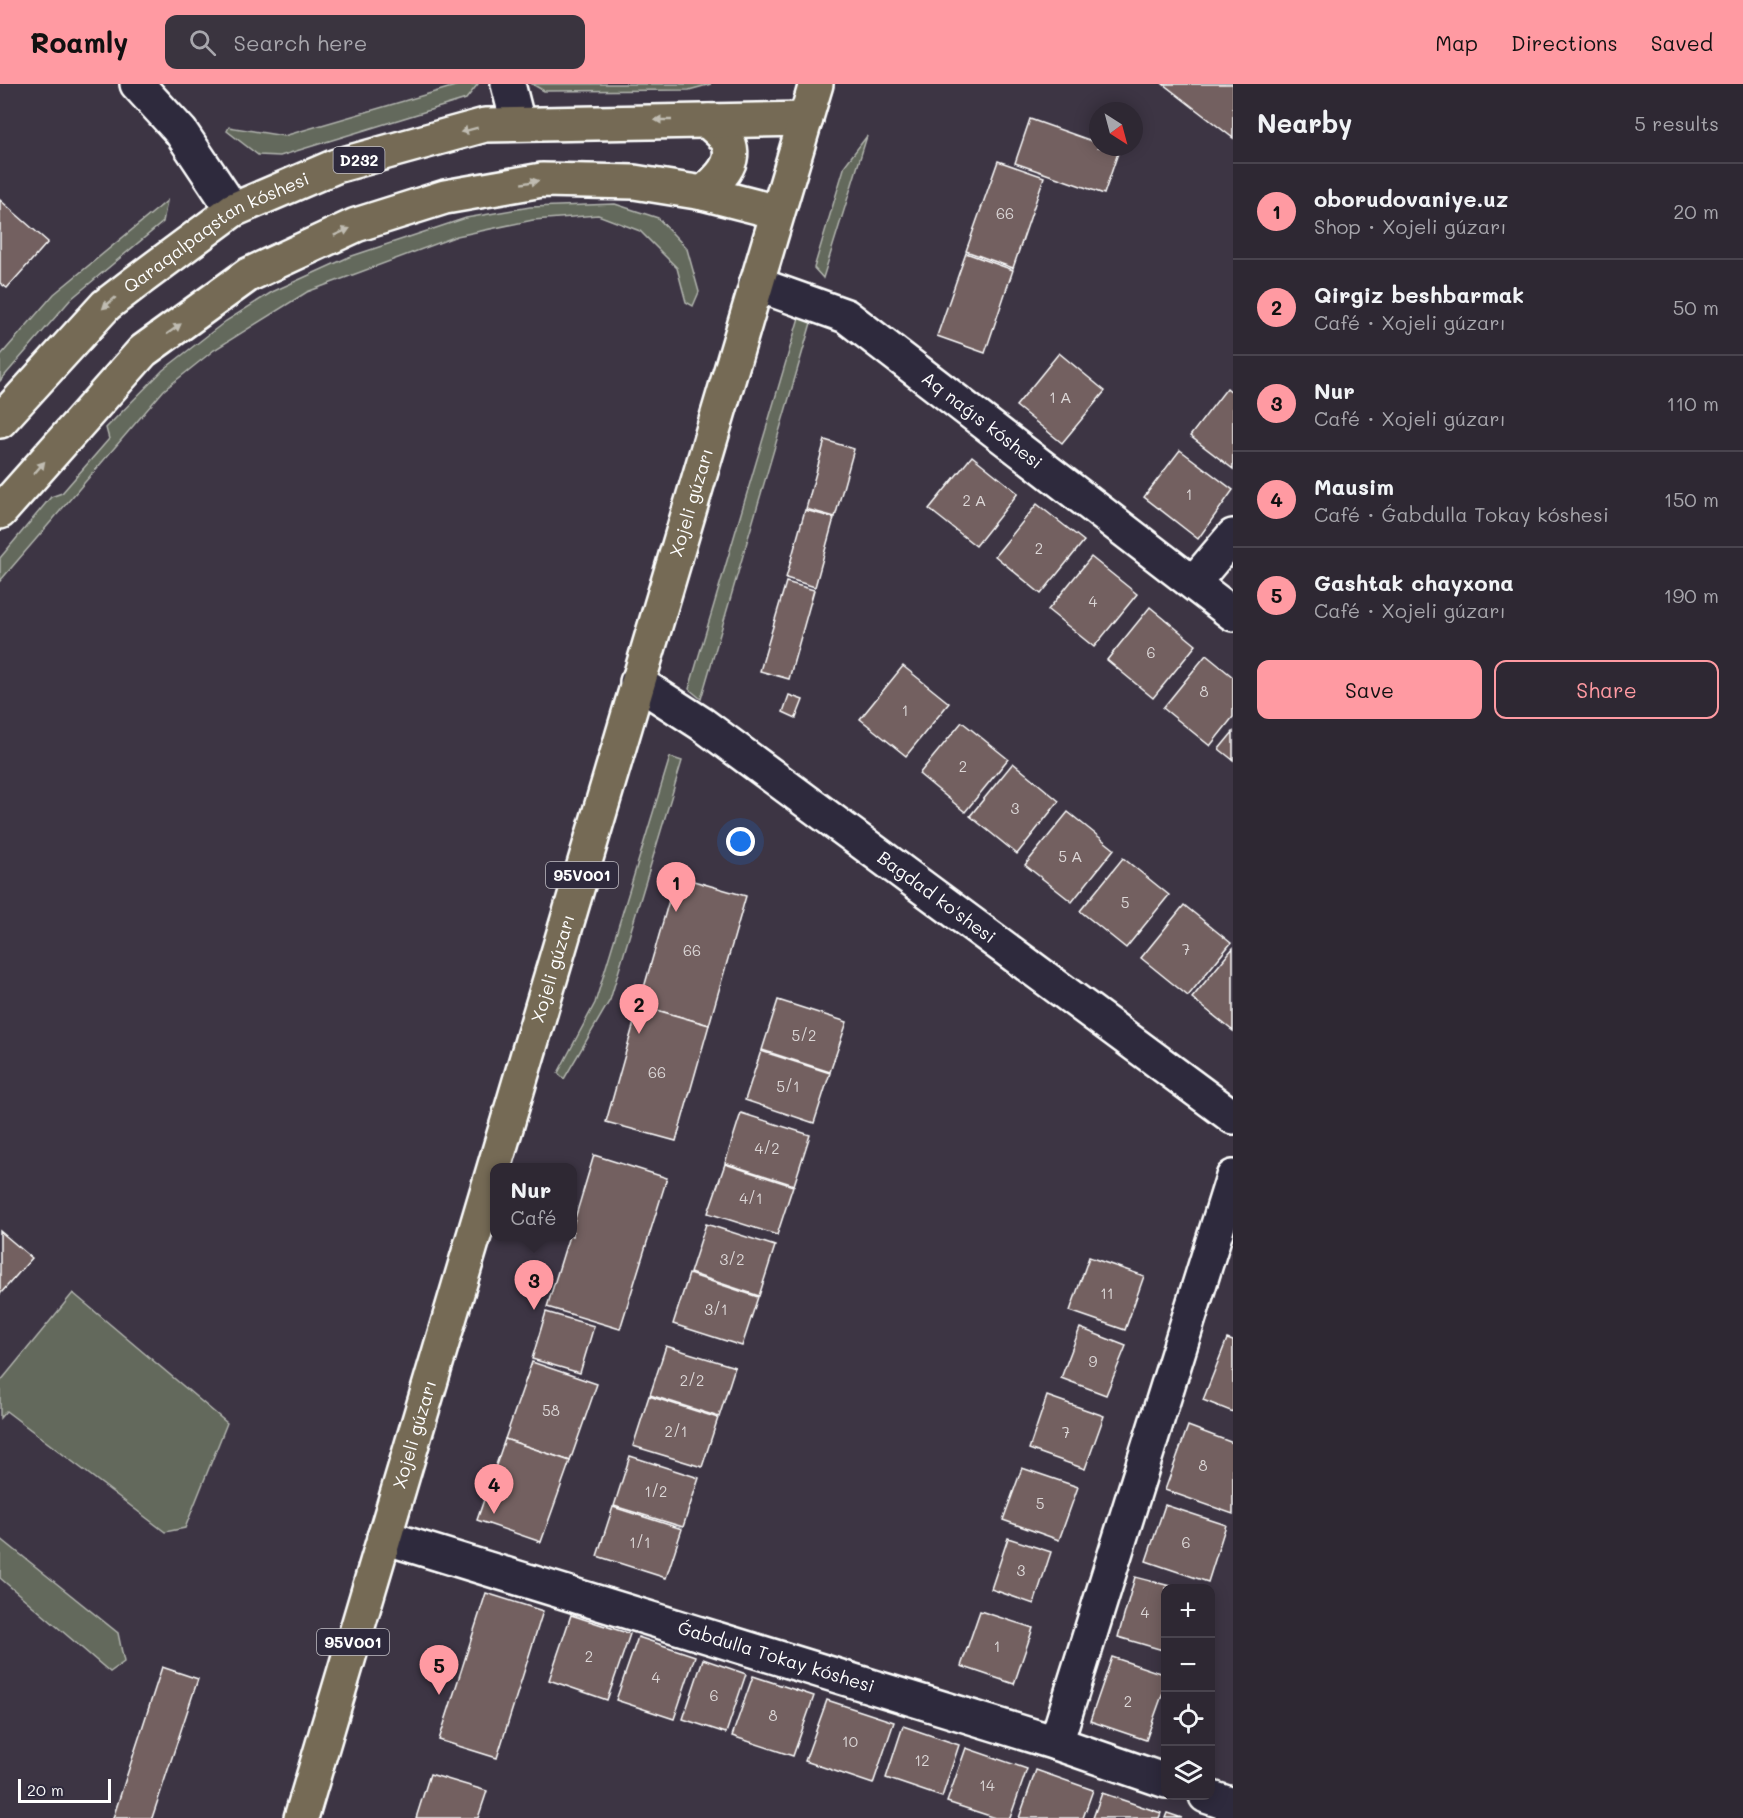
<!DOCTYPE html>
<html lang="en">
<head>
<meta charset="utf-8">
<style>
	:root { --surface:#2e2833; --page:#3a343f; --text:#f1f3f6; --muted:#a7a6ac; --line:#49444e; --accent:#ff9aa2 }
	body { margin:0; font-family:Mali,sans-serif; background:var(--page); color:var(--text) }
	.controls { position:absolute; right:18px; bottom:18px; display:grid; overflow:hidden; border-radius:12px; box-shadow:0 3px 15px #0003 }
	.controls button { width:54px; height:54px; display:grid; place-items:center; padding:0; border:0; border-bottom:2px solid var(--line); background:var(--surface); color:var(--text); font:30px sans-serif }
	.compass { position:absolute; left:1089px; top:18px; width:54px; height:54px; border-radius:50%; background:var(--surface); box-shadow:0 3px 15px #0003; rotate:144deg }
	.scale { position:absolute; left:18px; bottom:15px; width:93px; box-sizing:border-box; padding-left:6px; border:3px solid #fff; border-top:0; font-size:16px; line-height:21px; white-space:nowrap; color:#fff; -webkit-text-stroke:4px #2f2a3d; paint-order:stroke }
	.you { position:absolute; left:741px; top:758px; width:21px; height:21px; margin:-15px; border:4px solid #fff; border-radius:50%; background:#1a73e8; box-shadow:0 0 0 9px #1a73e833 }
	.badge { display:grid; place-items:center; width:39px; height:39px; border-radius:50%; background:var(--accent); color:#111; font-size:20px; font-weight:700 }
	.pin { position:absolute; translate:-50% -50px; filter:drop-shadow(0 2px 3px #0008) }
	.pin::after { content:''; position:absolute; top:32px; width:21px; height:18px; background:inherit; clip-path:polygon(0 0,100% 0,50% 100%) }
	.popup { position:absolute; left:490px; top:1079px; width:87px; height:78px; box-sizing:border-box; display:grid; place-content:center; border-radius:12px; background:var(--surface); filter:drop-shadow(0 2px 4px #0005); font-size:20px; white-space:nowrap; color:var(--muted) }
	.popup b { font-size:22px; color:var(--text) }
	.popup::after { content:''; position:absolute; left:50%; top:100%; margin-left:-12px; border:12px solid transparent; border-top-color:var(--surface) }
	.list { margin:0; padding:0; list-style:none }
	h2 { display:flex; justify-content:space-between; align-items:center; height:78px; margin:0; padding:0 24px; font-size:26px }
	h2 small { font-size:20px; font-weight:400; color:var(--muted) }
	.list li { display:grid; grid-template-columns:39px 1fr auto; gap:18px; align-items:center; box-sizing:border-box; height:96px; padding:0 24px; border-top:2px solid var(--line) }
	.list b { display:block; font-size:22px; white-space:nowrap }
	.list p { margin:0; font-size:20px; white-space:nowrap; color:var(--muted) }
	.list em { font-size:20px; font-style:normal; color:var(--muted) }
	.actions { display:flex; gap:12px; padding:18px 24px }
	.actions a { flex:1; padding:14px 0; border:2px solid var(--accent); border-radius:12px; text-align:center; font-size:21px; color:var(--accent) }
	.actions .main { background:var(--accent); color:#111 }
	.icon { flex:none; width:33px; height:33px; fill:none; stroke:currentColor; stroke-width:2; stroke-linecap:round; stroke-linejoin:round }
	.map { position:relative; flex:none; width:1233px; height:1734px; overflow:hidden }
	header { display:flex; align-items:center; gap:36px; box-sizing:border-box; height:84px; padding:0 30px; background:var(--accent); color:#111 }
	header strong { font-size:28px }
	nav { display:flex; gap:33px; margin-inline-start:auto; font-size:21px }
	.search { width:420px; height:54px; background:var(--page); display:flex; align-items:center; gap:15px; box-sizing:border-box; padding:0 21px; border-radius:12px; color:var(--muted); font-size:22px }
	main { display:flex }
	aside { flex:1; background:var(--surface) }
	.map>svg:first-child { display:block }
</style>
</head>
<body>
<header>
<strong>Roamly</strong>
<div class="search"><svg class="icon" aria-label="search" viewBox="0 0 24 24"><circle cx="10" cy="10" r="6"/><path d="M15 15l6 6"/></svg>Search here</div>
<nav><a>Map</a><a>Directions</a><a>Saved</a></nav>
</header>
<main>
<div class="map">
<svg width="1233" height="1734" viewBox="0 0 1233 1734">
	<rect width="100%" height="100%" fill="#3d3544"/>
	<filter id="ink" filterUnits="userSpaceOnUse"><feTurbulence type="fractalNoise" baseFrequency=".0167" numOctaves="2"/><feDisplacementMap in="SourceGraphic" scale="12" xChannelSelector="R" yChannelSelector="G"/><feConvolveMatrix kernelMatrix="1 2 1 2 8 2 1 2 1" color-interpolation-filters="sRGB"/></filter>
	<g filter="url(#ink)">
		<!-- green -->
		<g fill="#63695c" stroke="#b1b4ae" stroke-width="1.5">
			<polygon points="462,0 478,0 466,15 280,72 258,71 227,47 229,43 284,52"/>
			<polygon points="532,0 711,0 689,6 544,7"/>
			<polygon points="867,52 823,194 814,184 845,81"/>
			<polygon points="167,117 163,138 71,215 0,297 0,272 54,210"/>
			<polygon points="615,120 658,134 687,165 699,208 693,222 686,218 677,184 640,147 598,131 533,136 457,152 307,208 214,266 164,306 0,497 0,474 51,413 62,409 109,355 106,344 163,286 226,237 272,208 349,173 466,134 530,123"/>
			<polygon points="800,230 813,232 701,615 689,605"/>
			<polygon points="670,673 682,677 610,916 564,995 558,989 595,919"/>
			<polygon points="73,1209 227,1339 185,1444 165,1448 6,1327 0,1334 0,1298"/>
			<polygon points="0,1454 118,1549 124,1578 110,1588 0,1494"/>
		</g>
		<!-- building -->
		<g fill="#736060" stroke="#fff" stroke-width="1.5">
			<polygon points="1163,0 1233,0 1233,54"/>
			<polygon points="1030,35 1098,59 1098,63 1119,66 1104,110 1015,79"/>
			<polygon points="998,77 1044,93 1013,184 966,167"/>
			<polygon points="0,116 48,158 7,204 0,199"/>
			<polygon points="966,169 1013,186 985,269 937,252"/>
			<polygon points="1059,269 1105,307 1062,359 1016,322"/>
			<polygon points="1227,304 1233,309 1233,385 1190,352"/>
			<polygon points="825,356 854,365 835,433 806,425"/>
			<polygon points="1180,366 1233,406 1198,455 1144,413"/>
			<polygon points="972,372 1018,409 976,462 929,425"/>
			<polygon points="1037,420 1084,457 1041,510 995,472"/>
			<polygon points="805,426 834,434 815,503 786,494"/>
			<polygon points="1091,473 1137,510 1094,563 1048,526"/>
			<polygon points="786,498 814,506 789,595 760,587"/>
			<polygon points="1150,523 1196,561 1153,614 1107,576"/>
			<polygon points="1206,571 1233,593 1233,633 1210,662 1163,624"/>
			<polygon points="903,582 949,619 906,672 860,635"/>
			<polygon points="789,611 803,616 796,634 783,628"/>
			<polygon points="962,638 1008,675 965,728 919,690"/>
			<polygon points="1233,648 1233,676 1219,665"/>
			<polygon points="1013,679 1059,717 1017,770 970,732"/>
			<polygon points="1068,728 1114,765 1072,818 1025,781"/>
			<polygon points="1123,774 1169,811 1126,864 1080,827"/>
			<polygon points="676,792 746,812 709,941 639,921"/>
			<polygon points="1184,821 1231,859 1188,912 1141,874"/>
			<polygon points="1233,864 1233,947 1192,914"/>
			<polygon points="778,916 847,938 830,988 762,966"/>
			<polygon points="639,921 709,941 676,1057 606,1038"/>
			<polygon points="761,967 830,989 814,1039 745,1016"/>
			<polygon points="741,1029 810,1051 794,1101 725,1079"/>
			<polygon points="594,1071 667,1094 620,1245 547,1223 569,1152 573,1152 573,1141"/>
			<polygon points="725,1080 793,1102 777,1151 708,1129"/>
			<polygon points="706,1140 775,1162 759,1212 690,1189"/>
			<polygon points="0,1147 32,1174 0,1210"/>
			<polygon points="1089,1173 1144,1192 1125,1246 1070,1227"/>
			<polygon points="689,1190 758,1213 742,1262 673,1240"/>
			<polygon points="546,1228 594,1242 580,1289 532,1275"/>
			<polygon points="1080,1244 1126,1262 1106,1311 1061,1294"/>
			<polygon points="1227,1255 1233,1257 1233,1328 1203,1316"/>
			<polygon points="666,1262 735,1283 719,1333 650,1311"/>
			<polygon points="532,1278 597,1300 570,1377 505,1355"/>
			<polygon points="649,1312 718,1334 702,1383 633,1362"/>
			<polygon points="1047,1312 1104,1332 1085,1385 1029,1365"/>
			<polygon points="1188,1342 1233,1359 1233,1430 1165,1406"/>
			<polygon points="505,1355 570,1377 541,1458 477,1436"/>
			<polygon points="630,1372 699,1394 683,1443 614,1422"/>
			<polygon points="1022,1384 1078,1403 1059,1456 1003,1436"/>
			<polygon points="1165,1421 1226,1441 1208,1498 1146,1477"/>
			<polygon points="613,1423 682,1445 666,1494 597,1472"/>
			<polygon points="1008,1454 1051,1468 1034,1520 991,1505"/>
			<polygon points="1135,1493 1178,1504 1166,1504 1166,1567 1118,1553"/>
			<polygon points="486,1509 543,1527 497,1674 439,1656"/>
			<polygon points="980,1527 1033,1544 1014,1600 961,1582"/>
			<polygon points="571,1531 630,1550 607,1616 549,1596"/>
			<polygon points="638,1553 695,1572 674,1635 616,1616"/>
			<polygon points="1112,1573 1166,1591 1166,1600 1146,1656 1090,1637"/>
			<polygon points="703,1575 746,1590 726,1649 683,1635"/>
			<polygon points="162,1583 198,1595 152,1734 113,1734"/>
			<polygon points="753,1592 814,1612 793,1672 732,1652"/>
			<polygon points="827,1616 894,1638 873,1700 805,1677"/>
			<polygon points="903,1642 959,1661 942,1713 886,1694"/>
			<polygon points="966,1664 1027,1685 1010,1734 996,1734 947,1718"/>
			<polygon points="1036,1686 1093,1706 1083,1734 1019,1734"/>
			<polygon points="430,1690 487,1707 478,1734 416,1734"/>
			<polygon points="1102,1709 1161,1729 1159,1734 1093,1734"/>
			<polygon points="1167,1729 1182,1734 1165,1734"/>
		</g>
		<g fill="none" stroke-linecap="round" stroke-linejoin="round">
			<!-- minor casing -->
			<g stroke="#fff" stroke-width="38">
				<g id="minor">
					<polyline points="137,0 181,48 233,126"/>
					<polyline points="508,0 518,39"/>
					<path id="s1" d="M756,200L846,232L1233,530"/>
					<polyline points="1194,498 1233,452"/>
					<path id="s2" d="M637,598L702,640L1233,1033"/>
					<path id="s3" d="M384,1453L1056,1659L1166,1697"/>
					<polyline points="1056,1659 1233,1093"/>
					<polyline points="1206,1712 1233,1721"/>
				</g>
			</g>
			<!-- major casing -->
			<g stroke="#fff" stroke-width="38">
				<g id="major">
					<path d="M703,109C717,97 738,79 728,58C724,50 713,43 708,37"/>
					<path id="s4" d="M0,337L106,221L136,198L233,126L336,82L485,41L806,35"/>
					<polyline points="0,428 143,267 248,191 356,141 445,113 542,96 634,98 703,109 777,128"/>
					<path id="s5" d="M301,1734L816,0"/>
				</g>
			</g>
			<!-- minor -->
			<use href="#minor" stroke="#2f2a3d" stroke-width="33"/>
			<!-- major -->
			<use href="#major" stroke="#746b55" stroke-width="33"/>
		</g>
		<!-- one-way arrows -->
		<defs><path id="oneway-solid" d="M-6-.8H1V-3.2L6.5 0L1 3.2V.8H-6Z" transform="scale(1.5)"/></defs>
		<g fill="#c0bcb2">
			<use href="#oneway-solid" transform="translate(663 36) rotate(-180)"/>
			<use href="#oneway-solid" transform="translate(469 46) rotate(165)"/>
			<use href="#oneway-solid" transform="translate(530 98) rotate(-10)"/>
			<use href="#oneway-solid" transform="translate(342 148) rotate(-24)"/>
			<use href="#oneway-solid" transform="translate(109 219) rotate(139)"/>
			<use href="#oneway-solid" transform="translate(174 245) rotate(-36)"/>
			<use href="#oneway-solid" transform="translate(39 384) rotate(-49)"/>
		</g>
	</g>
	<g text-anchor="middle" stroke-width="6" stroke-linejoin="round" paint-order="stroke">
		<!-- number labels -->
		<g font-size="15" fill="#dcd7d7">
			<text x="1005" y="135">66</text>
			<text x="1060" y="319">1 А</text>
			<text x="1189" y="416">1</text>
			<text x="974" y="422">2 А</text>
			<text x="1039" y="470">2</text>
			<text x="1093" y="523">4</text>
			<text x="1151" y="574">6</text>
			<text x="1204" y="613">8</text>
			<text x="905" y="632">1</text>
			<text x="963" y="688">2</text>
			<text x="1015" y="730">3</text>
			<text x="1070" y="778">5 А</text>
			<text x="1125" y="824">5</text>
			<text x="1186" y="871">7</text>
			<text x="692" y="872">66</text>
			<text x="804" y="957">5/2</text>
			<text x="657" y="994">66</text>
			<text x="788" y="1008">5/1</text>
			<text x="767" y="1070">4/2</text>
			<text x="751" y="1120">4/1</text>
			<text x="732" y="1181">3/2</text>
			<text x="1107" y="1215">11</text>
			<text x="716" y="1231">3/1</text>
			<text x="1093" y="1283">9</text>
			<text x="692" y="1302">2/2</text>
			<text x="551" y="1332">58</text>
			<text x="676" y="1353">2/1</text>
			<text x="1066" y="1354">7</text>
			<text x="1203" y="1387">8</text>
			<text x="656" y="1413">1/2</text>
			<text x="1040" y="1425">5</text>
			<text x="640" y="1464">1/1</text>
			<text x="1186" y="1464">6</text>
			<text x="1021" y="1492">3</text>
			<text x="1145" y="1534">4</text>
			<text x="997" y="1568">1</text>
			<text x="589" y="1578">2</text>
			<text x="656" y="1599">4</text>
			<text x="714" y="1617">6</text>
			<text x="1128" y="1623">2</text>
			<text x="773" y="1637">8</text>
			<text x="850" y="1663">10</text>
			<text x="922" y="1682">12</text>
			<text x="987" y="1707">14</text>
		</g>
		<!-- shield labels -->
		<g fill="#2f2a3d" stroke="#c1bfc5" stroke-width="1.5">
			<rect x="333.5" y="63" width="51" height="26" rx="4.5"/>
			<rect x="546" y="778" width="72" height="26" rx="4.5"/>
			<rect x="317" y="1545" width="72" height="26" rx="4.5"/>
		</g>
		<g font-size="16" font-weight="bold" fill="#fff">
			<text x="359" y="82">D232</text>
			<text x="582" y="797">95V001</text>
			<text x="353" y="1564">95V001</text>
		</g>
		<!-- street labels -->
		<g font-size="18" fill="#fff" stroke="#2f2a3d">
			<text dy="6" stroke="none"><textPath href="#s4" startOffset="290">Qaraqalpaqstan kóshesi</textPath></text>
			<text dy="6" stroke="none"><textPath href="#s1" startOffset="267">Aq naǵıs kóshesi</textPath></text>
			<text dy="6" stroke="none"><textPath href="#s5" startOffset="1372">Xojeli gúzarı</textPath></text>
			<text dy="6" stroke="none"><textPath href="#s2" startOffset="369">Bagdad ko'shesi</textPath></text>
			<text dy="6" stroke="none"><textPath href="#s5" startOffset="886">Xojeli gúzarı</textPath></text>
			<text dy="6" stroke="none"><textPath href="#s5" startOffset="400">Xojeli gúzarı</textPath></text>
			<text dy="6" stroke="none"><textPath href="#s3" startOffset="410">Ǵabdulla Tokay kóshesi</textPath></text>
		</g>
	</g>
</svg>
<div class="controls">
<button>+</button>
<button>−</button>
<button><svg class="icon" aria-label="locate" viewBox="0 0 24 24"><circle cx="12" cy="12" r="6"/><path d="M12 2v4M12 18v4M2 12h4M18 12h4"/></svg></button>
<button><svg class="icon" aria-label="layers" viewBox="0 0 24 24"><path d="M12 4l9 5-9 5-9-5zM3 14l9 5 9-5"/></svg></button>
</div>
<svg class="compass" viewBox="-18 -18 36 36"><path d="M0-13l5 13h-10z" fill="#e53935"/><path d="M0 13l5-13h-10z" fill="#a7a6ac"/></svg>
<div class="scale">20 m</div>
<div class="you"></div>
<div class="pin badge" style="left:676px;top:828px">1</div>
<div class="pin badge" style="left:639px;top:950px">2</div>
<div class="pin badge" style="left:534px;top:1226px">3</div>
<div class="popup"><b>Nur</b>Café</div>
<div class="pin badge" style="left:494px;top:1430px">4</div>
<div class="pin badge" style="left:439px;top:1611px">5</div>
</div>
<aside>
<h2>Nearby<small>5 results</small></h2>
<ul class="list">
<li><span class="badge">1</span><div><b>oborudovaniye.uz</b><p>Shop · Xojeli gúzarı</p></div><em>20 m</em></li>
<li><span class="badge">2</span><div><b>Qirgiz beshbarmak</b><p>Café · Xojeli gúzarı</p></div><em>50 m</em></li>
<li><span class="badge">3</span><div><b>Nur</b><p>Café · Xojeli gúzarı</p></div><em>110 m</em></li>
<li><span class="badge">4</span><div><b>Mausim</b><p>Café · Ǵabdulla Tokay kóshesi</p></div><em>150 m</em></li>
<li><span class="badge">5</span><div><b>Gashtak chayxona</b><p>Café · Xojeli gúzarı</p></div><em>190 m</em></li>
</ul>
<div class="actions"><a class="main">Save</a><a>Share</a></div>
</aside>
</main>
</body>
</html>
